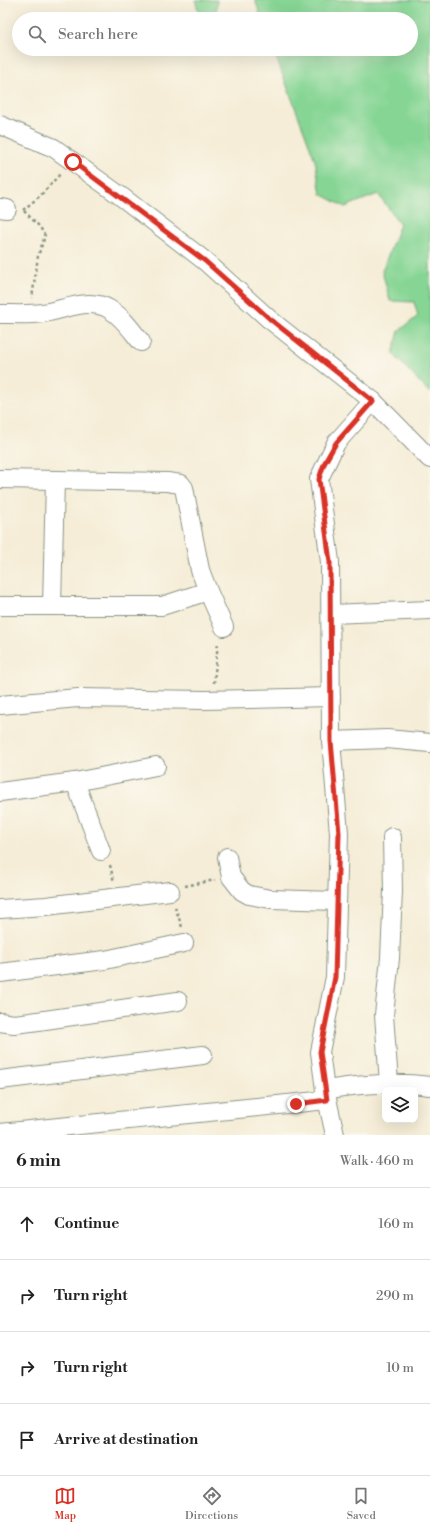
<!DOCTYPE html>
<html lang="en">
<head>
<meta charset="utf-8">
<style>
	:root { --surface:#fff; --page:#f2f2f2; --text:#222; --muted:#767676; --line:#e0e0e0; --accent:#d93025 }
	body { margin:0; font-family:"Libre Bodoni",serif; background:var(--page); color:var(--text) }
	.controls { position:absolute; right:12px; bottom:12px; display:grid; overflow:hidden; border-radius:8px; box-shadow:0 4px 16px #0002 }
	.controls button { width:36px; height:36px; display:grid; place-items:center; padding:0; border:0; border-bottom:1px solid var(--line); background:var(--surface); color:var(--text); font:20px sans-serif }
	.stop { position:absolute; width:12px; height:12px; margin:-9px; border:3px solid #d93025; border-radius:50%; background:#fff }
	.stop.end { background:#d93025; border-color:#fff; box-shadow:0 1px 4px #0008 }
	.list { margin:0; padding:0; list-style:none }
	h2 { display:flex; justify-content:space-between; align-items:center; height:52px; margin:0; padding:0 16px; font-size:17px }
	h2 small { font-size:13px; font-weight:400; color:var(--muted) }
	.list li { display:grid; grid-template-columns:26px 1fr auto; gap:12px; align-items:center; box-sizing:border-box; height:72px; padding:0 16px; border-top:1px solid var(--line) }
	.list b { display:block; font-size:15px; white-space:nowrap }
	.list em { font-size:13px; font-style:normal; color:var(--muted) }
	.icon { flex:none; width:22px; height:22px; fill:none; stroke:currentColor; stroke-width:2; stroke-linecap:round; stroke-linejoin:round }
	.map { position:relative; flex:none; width:430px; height:1135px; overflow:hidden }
	.search { position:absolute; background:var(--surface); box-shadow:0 4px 16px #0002; left:12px; right:12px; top:12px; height:44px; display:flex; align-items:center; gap:10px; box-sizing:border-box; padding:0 14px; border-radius:22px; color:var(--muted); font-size:15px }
	.sheet { height:340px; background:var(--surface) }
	nav { display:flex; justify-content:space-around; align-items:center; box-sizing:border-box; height:56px; border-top:1px solid var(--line); background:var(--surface); font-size:11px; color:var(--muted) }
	nav a { display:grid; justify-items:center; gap:2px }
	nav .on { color:var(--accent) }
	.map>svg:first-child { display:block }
</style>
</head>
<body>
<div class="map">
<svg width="430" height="1135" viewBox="0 0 430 1135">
	<rect width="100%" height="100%" fill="#fbf7ec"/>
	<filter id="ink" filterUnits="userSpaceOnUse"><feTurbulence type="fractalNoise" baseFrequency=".025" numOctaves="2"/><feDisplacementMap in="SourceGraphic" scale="8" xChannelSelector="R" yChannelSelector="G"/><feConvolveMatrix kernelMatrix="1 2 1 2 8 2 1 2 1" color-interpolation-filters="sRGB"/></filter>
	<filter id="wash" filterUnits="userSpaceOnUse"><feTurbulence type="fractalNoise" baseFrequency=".012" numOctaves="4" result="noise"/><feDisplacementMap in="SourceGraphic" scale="16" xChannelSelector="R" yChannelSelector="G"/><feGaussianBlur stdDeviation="0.9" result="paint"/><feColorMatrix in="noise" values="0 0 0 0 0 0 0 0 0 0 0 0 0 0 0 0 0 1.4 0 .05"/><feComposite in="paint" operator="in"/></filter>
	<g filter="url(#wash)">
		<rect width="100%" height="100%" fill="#f5edd7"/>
		<!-- green -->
		<g fill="#86d594" stroke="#528964">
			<polygon points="195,0 217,0 216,19 201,19"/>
			<polygon points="255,0 430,0 430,393 393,354 399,331 418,316 414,302 390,301 382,271 400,224 378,194 345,207 321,194 315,160 273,49 411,49 411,19 262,19"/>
		</g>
	</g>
	<g filter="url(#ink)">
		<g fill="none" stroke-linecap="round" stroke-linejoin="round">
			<!-- minor casing -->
			<g stroke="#8a9586" stroke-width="20">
				<g id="minor">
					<polyline points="0,125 54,148 122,197 205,261 269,319 373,401 430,459"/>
					<polyline points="0,208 7,209"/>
					<path d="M0,314C14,314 29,315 43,313C64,310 89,297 109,309C122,316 132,331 141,342"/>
					<polyline points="0,479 167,482 181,484 184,488 200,570 208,591 224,627"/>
					<polyline points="0,606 162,606 208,591"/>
					<polyline points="52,606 55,480"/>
					<polyline points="331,614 430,610"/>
					<polyline points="0,705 78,698 205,700 331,697"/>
					<polyline points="331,741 387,739 430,743"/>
					<polyline points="75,782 101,851"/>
					<polyline points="0,792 75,782 156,766"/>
					<polyline points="227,857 231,877 242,891 249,895 271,899 336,901"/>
					<polyline points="0,909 46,906 170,891"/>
					<polyline points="0,973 105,960 184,943"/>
					<polyline points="0,1022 14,1024 31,1022 178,1001"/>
					<polyline points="0,1080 203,1055"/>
					<polyline points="389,1083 384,1015 390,958 393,891 392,837"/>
					<path d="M325,1090C360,1084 394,1081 430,1086"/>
					<polyline points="0,1133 327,1100"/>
					<polyline points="335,1135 325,1090 320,1052 335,977 339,833 331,741 330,562 319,479 336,443 373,401"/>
				</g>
			</g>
			<!-- path -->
			<g stroke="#8a9586" stroke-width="2.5" stroke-dasharray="3 3" stroke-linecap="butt">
				<polyline points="23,210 40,196 61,173"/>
				<polyline points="24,211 40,227 45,236 38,256 32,298"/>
				<polyline points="214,683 218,642"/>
				<polyline points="110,865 114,882"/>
				<polyline points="185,886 215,880"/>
				<polyline points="175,907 182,927"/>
			</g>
			<!-- minor -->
			<use href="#minor" stroke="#fff" stroke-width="18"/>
		</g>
	</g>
	<g fill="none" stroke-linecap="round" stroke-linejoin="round" filter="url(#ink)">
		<!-- route -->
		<polyline stroke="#d93025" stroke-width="5" points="73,162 205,261 270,319 373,401 336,443 324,464 319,479 330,562 331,741 339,833 335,977 320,1052 327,1100 296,1104"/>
	</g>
</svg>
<div class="controls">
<button><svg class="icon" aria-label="layers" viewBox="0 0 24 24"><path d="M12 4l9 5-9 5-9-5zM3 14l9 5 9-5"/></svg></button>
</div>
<div class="stop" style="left:73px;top:162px"></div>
<div class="stop end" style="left:296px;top:1104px"></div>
<div class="search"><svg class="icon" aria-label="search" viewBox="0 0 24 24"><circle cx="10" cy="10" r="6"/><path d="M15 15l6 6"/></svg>Search here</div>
</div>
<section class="sheet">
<h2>6 min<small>Walk · 460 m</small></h2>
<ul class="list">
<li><svg class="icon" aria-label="ahead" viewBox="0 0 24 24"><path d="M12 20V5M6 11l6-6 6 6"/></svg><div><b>Continue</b></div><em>160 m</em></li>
<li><svg class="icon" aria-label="right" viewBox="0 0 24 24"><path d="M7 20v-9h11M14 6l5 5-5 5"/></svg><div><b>Turn right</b></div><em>290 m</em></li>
<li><svg class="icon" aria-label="right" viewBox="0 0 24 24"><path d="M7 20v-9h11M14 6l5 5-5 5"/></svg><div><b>Turn right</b></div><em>10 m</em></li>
<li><svg class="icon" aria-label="arrive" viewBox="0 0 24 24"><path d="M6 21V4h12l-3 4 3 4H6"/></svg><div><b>Arrive at destination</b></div></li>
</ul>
</section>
<nav>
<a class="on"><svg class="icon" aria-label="map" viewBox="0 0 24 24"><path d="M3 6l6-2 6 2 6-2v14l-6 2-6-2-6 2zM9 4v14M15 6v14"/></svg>Map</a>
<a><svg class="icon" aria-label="directions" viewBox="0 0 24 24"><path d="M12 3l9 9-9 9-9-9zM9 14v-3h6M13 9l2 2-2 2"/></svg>Directions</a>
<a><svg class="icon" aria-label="saved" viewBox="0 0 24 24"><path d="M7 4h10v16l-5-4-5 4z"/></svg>Saved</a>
</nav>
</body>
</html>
